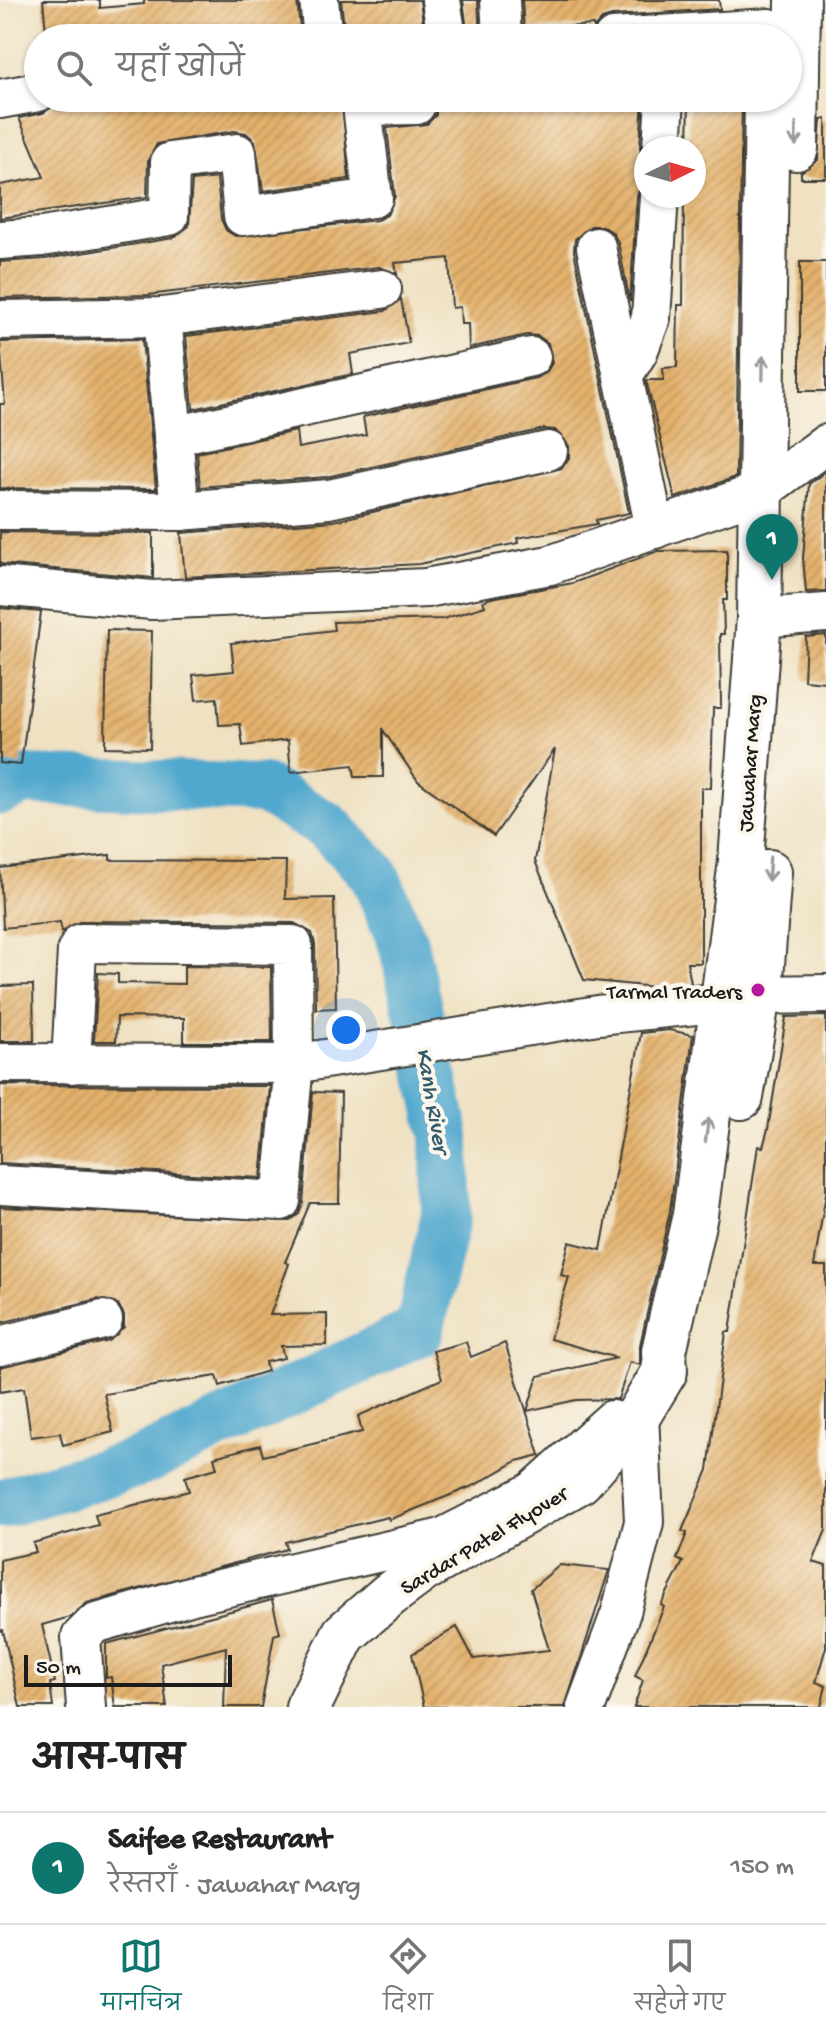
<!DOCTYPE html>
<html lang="hi">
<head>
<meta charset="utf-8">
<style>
	:root { --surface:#fff; --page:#f2f2f2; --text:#222; --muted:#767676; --line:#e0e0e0; --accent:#0f766e }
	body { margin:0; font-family:"Gochi Hand","Playpen Sans Deva",sans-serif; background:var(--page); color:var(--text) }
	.compass { position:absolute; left:634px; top:136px; width:72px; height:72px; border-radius:50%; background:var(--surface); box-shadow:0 2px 6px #0004; rotate:85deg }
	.scale { position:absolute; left:24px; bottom:20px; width:208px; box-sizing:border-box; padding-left:8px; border:4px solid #1c1c1c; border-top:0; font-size:22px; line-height:28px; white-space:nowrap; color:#1c1c1c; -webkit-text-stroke:6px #fbf7ec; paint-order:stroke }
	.you { position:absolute; left:346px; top:1030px; width:28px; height:28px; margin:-20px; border:6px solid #fff; border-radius:50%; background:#1a73e8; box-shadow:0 0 0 12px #1a73e833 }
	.badge { display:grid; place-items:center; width:52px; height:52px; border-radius:50%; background:var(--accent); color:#fff; font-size:26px; font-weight:700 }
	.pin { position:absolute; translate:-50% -66px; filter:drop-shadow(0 2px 4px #0008) }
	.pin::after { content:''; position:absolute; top:42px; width:28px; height:24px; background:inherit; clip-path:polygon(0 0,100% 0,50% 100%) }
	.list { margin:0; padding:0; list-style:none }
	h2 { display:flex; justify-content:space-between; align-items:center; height:104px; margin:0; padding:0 32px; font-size:34px }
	h2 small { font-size:26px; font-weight:400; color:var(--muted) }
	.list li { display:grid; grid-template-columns:52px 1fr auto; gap:24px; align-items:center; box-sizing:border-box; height:112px; padding:0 32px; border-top:2px solid var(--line) }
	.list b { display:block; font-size:30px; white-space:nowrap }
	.list p { margin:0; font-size:26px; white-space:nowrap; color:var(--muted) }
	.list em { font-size:26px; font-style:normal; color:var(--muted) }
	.icon { flex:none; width:44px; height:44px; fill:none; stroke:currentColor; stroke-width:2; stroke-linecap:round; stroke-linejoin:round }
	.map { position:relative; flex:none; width:826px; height:1707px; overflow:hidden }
	.search { position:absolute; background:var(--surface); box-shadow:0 2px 6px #0004; left:24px; right:24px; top:24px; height:88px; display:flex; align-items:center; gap:20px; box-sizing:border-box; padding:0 28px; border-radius:44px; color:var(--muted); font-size:30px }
	.sheet { height:216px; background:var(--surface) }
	nav { display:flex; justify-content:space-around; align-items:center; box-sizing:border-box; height:112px; border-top:2px solid var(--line); background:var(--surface); font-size:22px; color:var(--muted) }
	nav a { display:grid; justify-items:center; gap:4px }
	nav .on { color:var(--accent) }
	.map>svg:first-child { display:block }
</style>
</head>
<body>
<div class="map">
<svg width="826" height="1707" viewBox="0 0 826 1707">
	<defs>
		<pattern id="building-hatch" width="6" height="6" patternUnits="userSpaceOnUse" patternTransform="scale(2)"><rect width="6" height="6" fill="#e3b16c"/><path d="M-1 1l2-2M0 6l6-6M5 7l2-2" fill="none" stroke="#c2985d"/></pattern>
	</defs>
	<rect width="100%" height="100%" fill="#fbf7ec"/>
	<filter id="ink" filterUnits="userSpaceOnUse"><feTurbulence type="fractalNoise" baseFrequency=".0125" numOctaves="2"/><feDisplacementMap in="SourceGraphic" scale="16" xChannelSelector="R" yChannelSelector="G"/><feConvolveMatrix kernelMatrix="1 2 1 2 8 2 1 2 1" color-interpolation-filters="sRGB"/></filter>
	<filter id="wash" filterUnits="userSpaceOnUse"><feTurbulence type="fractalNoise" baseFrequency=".006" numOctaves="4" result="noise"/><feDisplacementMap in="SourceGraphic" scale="32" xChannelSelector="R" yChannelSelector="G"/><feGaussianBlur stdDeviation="1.8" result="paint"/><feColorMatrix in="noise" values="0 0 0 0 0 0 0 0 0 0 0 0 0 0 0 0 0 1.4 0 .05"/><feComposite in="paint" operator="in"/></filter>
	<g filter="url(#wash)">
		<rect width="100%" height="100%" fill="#efe1c2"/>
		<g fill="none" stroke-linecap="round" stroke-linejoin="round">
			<!-- river -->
			<polyline stroke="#51a8ce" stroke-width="50" points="0,790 25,780 264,789 328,827 374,874 403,943 445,1136 446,1215 419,1331 140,1462 0,1504"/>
		</g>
		<g id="blocks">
			<!-- building -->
			<g fill="url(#building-hatch)">
				<polygon points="43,0 100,0 100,8 144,4 144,0 297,0 301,38 58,38 58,31 46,32"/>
				<polygon points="341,0 420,0 425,38 345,38"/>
				<polygon points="463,0 478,0 480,38 468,38"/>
				<polygon points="522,0 719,0 720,9 612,16 602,19 594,28 593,25 524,30"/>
				<polygon points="143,98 342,98 349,179 263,191 255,141 246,133 234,131 157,144 148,161 147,197 0,218 0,185 44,177 19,118 43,113 62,100 63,104"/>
				<polygon points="436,98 643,98 640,147 644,181 637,195 630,302 618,242 612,232 602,226 591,226 575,239 574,251 629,513 596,520 597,524 517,538 518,543 419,564 185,577 181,533 334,521 562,468 569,458 569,446 555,430 544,429 326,477 200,487 197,453 296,431 298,448 366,435 363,417 536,378 546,373 552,363 548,343 538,336 527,335 469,348 468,324 461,324 460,307 452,308 449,258 395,263 397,274 379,267 148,295 0,298 0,262 45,259 173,238 189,226 192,181 217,178 221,219 226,230 235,236 377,220 387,215 395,196 387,128 427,124 436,115"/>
				<polygon points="689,98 742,98 736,477 675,498 646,380 664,380 663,368 677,367 678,305 683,305 684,196 694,196 694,148 688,148"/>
				<polygon points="826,119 826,178 801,178 801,172 818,160 821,120"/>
				<rect x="800" y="262" width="26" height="129"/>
				<polygon points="401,299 409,343 350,354 353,374 193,409 186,336 385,311"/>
				<polygon points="142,339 156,489 0,488 0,404 5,404 0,342"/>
				<polygon points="826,471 826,591 806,592 803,558 809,484"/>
				<polygon points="0,532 153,533 153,578 0,564"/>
				<polygon points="727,550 727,600 723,600 724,634 720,634 721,708 713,708 711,788 701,788 701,963 687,963 691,983 655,987 584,980 535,861 555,749 494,836 418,781 383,730 383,777 355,777 353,765 291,772 288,740 243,746 240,724 219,725 217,698 196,700 193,675 234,671 231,643 334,630 333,622 443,619 485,606 483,601 491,598 573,583 658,551"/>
				<polygon points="0,608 41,612 21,765 0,763"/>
				<polygon points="107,630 152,631 150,748 105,747"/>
				<polygon points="826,635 826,682 804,680 806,637"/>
				<polygon points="110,855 110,860 286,861 285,899 334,898 336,1008 316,1009 315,944 312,933 294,923 81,921 62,932 60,922 3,928 0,868"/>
				<polygon points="184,966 271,967 272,1042 184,1042 184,1018 117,1017 116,1041 94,1041 98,973 118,974 118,983 184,984"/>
				<polygon points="33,985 34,1041 0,1041 0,986"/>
				<polygon points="826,1016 826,1193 814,1266 826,1266 826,1530 813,1562 826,1566 826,1647 816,1682 826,1686 821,1707 634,1707 643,1680 635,1676 664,1607 661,1605 683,1562 677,1559 687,1533 682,1531 708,1470 726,1332 730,1332 758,1146 763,1147 768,1129 786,1017"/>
				<polygon points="669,1030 693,1035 670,1211 640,1345 640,1365 630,1362 618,1399 576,1400 527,1411 538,1376 617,1358 550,1339 569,1277 561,1275 569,1242 601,1250 641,1033"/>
				<polygon points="0,1085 270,1086 261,1178 0,1163"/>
				<polygon points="313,1092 341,1093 339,1203 310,1203 285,1262 289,1264 270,1315 327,1314 327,1345 281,1346 284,1358 265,1362 267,1371 220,1386 217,1376 104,1394 113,1432 63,1445 60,1433 31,1437 24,1388 0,1392 0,1367 109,1341 124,1327 124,1315 118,1304 98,1299 0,1323 0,1207 290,1221 299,1214 303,1203"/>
				<polygon points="466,1342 471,1357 505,1343 540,1455 517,1461 475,1485 389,1520 388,1517 285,1542 287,1549 87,1603 70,1617 42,1625 55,1682 50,1683 53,1707 20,1707 3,1630 0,1631 0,1560 36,1552 33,1543 98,1525 95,1515 189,1491 185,1477 217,1468 214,1457 260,1445 263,1456 362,1432 358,1416 442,1379 433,1351"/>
				<polygon points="560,1565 609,1570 565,1707 424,1707 412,1654 457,1627 474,1659 549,1650 531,1589"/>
				<polygon points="272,1600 280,1633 274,1635 261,1707 224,1707 226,1647 161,1664 167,1707 115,1707 111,1677 106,1678 106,1644"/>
			</g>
		</g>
	</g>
	<g filter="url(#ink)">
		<use href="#blocks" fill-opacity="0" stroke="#3c3a35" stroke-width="2"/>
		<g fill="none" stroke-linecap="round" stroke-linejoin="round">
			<!-- minor casing -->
			<g stroke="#3c3a35" stroke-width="42">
				<g id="minor">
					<polyline points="319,0 323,38"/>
					<polyline points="441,0 447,38"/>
					<polyline points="500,0 502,38"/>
					<polyline points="613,38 769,28"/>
					<polyline points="0,99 38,92"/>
					<polyline points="662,148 665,98"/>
					<polyline points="0,240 42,237 169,216 170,162 237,153 243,216 373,198 362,106 416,105"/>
					<polyline points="596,247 655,529"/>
					<polyline points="162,317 180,511"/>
					<polyline points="0,320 162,317 382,289"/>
					<polyline points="623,376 638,352 651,318 659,196"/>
					<polyline points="173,436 531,357"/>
					<polyline points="0,510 180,511 329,499 548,451"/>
					<polyline points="0,586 152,600 426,588 550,565 762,491 826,444"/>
					<polyline points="759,618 826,613"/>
					<polyline points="0,1063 294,1064 598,1015 725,1002 758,995 826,994"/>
					<polyline points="0,1185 281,1201 294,1064 293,945 81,943 77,950 71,1064"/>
					<polyline points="0,1346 103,1320"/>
					<polyline points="86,1707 81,1637 94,1624 193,1595 442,1538 532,1492 612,1420"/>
					<polyline points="586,1707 621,1612 644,1522 639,1414"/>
				</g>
			</g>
			<!-- major casing -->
			<g stroke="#3c3a35" stroke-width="48">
				<g id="major">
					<polyline points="796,148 798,0"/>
					<polyline points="741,1097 761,978 769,872"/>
					<polyline points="308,1707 344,1634 389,1595 424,1569 580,1481 639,1414 665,1371 664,1351 695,1215 741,861 759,618 767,98"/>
				</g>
			</g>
			<!-- minor -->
			<use href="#minor" stroke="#fff" stroke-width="38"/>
			<!-- major -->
			<use href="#major" stroke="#fff" stroke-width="44"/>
		</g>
		<!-- one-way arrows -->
		<defs><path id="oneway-shaft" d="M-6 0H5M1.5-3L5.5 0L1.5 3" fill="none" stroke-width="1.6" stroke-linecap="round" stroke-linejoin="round" transform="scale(2)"/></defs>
		<g stroke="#999">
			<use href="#oneway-shaft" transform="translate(796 134) rotate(91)"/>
			<use href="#oneway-shaft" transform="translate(763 368) rotate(-89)"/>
			<use href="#oneway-shaft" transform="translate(769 869) rotate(94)"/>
			<use href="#oneway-shaft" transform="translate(707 1130) rotate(-82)"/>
		</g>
	</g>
	<!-- markers -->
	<circle fill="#b5179e" stroke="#fbf7ec" stroke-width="3" cx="758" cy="990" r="8"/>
	<g text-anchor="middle" stroke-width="8" stroke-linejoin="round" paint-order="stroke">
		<!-- street labels -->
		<g font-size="22" fill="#1c1c1c" stroke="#fbf7ec">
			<text transform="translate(748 763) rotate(-86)" y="8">Jawahar Marg</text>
			<text transform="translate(483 1539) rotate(-31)" y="8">Sardar Patel Flyover</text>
		</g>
		<!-- poi labels -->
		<g font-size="22" fill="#1c1c1c" stroke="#fbf7ec" text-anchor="end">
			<text x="742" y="998">Tarmal Traders</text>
		</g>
		<!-- water labels -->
		<g font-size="24" font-style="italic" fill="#345b6c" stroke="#fbf7ec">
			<text transform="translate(434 1100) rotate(80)" y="8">Kanh River</text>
		</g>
	</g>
</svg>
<svg class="compass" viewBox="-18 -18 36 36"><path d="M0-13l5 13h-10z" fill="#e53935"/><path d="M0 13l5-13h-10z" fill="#767676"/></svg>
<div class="scale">50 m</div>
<div class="you"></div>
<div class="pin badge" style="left:772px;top:580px">1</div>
<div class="search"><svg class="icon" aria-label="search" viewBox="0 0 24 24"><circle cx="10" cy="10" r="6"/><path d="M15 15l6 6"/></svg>यहाँ खोजें</div>
</div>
<section class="sheet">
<h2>आस-पास<small></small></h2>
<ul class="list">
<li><span class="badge">1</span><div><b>Saifee Restaurant</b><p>रेस्तराँ · Jawahar Marg</p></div><em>150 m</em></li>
</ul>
</section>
<nav>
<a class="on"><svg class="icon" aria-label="map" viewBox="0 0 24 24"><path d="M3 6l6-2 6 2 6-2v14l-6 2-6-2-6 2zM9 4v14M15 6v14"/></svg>मानचित्र</a>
<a><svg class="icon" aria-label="directions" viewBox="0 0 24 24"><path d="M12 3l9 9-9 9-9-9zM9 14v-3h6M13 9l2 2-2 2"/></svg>दिशा</a>
<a><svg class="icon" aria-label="saved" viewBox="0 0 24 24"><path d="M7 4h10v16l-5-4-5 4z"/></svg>सहेजे गए</a>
</nav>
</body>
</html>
